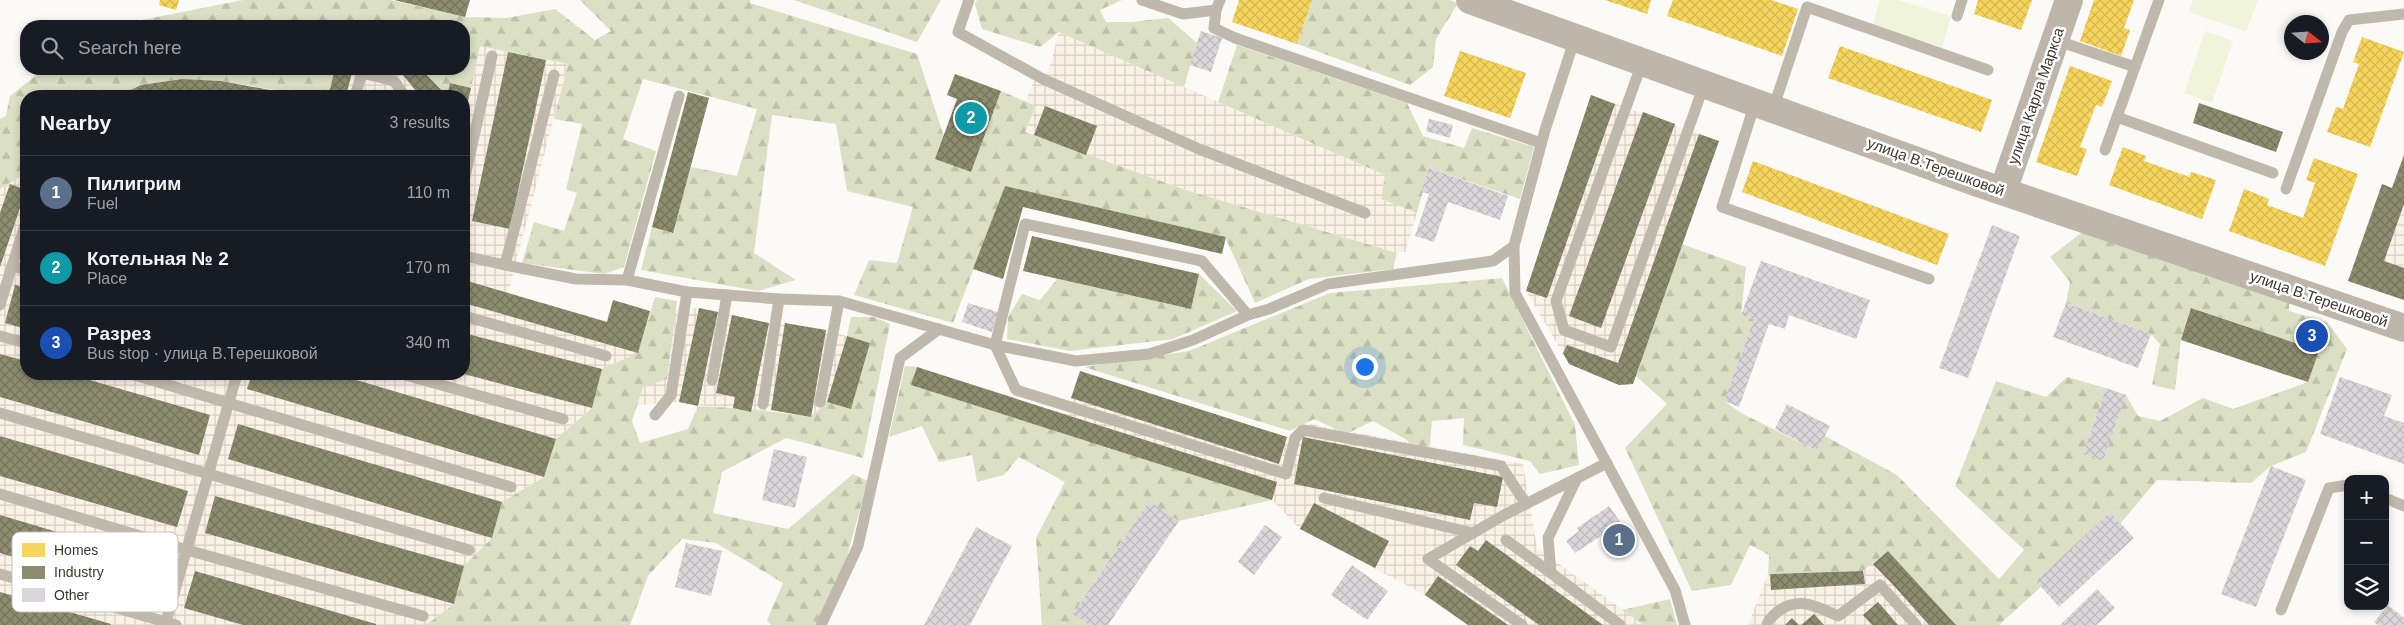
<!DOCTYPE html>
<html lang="en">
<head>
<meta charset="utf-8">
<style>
	:root { --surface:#171b24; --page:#20242c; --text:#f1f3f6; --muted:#9ea1a6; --line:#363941; --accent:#8c9099 }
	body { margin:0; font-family:Helvetica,sans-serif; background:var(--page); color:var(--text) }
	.controls { position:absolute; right:15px; bottom:15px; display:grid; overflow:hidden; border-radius:10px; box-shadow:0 2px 8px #0003 }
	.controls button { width:45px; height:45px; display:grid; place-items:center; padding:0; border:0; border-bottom:1px solid var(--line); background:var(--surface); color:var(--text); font:25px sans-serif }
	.compass { position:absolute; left:2284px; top:15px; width:45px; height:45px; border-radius:50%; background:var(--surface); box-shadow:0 2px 8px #0003; rotate:107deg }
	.you { position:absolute; left:1364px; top:366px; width:18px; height:18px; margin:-12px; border:4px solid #fff; border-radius:50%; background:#1a73e8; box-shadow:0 0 0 8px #1a73e833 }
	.badge { display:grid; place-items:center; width:32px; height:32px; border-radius:50%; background:var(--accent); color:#fff; font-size:16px; font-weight:700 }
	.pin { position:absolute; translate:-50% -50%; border:2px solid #fff; box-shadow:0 1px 5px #0006 }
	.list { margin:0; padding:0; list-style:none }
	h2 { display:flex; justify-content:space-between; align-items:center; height:65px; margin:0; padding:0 20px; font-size:21px }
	h2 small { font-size:16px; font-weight:400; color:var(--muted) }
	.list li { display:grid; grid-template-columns:32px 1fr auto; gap:15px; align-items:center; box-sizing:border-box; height:75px; padding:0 20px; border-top:1px solid var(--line) }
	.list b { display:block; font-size:19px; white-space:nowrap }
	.list p { margin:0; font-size:16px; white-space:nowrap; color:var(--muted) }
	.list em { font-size:16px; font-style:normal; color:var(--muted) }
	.icon { flex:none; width:28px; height:28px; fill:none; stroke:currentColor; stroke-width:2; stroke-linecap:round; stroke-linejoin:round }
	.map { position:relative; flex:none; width:2404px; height:625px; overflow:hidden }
	.search { position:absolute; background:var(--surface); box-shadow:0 2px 8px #0003; left:20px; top:20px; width:450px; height:55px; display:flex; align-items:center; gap:12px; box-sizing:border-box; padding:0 18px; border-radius:20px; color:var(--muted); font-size:19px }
	.panel { position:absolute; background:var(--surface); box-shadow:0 2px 8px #0003; left:20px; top:90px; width:450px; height:290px; border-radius:20px }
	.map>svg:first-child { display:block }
</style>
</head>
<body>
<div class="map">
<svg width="2404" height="625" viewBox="0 0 2404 625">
	<defs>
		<pattern id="industrial-grid" width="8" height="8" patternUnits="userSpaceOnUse" patternTransform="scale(1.25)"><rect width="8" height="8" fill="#faf1e7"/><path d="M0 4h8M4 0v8" fill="none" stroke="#d7cfc6"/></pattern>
		<pattern id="forest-firs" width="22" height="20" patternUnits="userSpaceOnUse" patternTransform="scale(1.25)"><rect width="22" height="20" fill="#dbe0c4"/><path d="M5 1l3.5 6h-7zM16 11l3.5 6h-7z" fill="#bdc1a9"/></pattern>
		<pattern id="homes-cross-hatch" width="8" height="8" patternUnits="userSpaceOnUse" patternTransform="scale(1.25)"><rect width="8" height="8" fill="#f6d55c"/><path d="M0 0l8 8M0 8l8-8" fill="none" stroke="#d4b750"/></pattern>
		<pattern id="industry-cross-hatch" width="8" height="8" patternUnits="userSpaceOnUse" patternTransform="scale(1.25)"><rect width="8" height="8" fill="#8c8c6e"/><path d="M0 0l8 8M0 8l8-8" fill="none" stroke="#74735b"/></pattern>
		<pattern id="building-cross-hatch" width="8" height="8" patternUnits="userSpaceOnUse" patternTransform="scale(1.25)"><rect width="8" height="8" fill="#dad7da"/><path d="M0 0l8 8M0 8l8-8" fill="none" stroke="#bcb9bb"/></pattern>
	</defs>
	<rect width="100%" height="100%" fill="#fcfaf7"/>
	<!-- industrial -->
	<g fill="url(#industrial-grid)">
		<polygon points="1059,32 1385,175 1381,199 1417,213 1405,252 1397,253 1186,190 1025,132 1036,107 1025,102 1034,81 1048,73"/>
		<polygon points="480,46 568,64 508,293 606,321 613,300 650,311 699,308 769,323 826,330 870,343 851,409 811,417 771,410 751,412 679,402 592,408 556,439 544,477 502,502 492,538 464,566 454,604 426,625 0,625 0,189 26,173 26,374 464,374 464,96 313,96 315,90 329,93 335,69 421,69 447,95 450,83 471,88"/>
		<polygon points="1591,95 1719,141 1633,384 1619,385 1569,364 1526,291"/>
		<polygon points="2404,154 2404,300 2348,281 2382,184 2392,188"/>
		<polygon points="1080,371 1287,437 1310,424 1523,464 1537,548 1644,625 1468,625 1425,595 1300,529 1272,500 911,385 1067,415"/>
		<polygon points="1888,551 1956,625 1748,625 1768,574 1863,571"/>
	</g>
	<!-- green -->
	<g fill="#f0f4da">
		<polygon points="1880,0 1898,0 1951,16 1942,47 1872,27"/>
		<polygon points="2193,0 2258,0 2246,32 2189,12"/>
		<polygon points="2205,31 2233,41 2212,103 2184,93"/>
	</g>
	<!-- forest -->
	<g fill="url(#forest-firs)">
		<polygon points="243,0 391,0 466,17 507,18 555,9 595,40 611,31 580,0 750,0 750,3 917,54 944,137 936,159 971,172 1001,91 1036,106 1025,132 1186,190 1397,253 1393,269 1309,279 1255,303 1225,237 1005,186 953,323 854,295 869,260 897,263 913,207 847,191 836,124 772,115 754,253 796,280 758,291 641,270 652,227 672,233 691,167 737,176 757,109 643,79 623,139 656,151 624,267 604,274 522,263 534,222 564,231 577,193 566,189 582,124 554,119 568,64 480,46 471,88 450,83 447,96 421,69 464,69 464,26 111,26"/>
		<polygon points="794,0 941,0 917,42"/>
		<polygon points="977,0 1122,0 1100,10 1106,22 1131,22 1168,18 1197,43 1184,87 1059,32 1040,47 982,29 975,4"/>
		<polygon points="1312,0 1450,0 1458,3 1436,39 1433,67 1410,85 1297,44"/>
		<polygon points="1237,45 1407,103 1423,136 1464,148 1472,128 1534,147 1520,199 1429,168 1417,213 1381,199 1385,175 1218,102"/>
		<polygon points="44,69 335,69 329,93 315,90 313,96 221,81 182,79 141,85 118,96 26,96 26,173 0,189 0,119 6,116 10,96"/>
		<polygon points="2085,230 2289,299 2289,311 2327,322 2347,349 2306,452 2271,466 2251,483 2157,480 2120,524 2110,513 2036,581 2041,587 1999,625 1956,625 1888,551 1863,571 1768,574 1769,555 1750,545 1731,585 1692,591 1625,448 1667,404 1636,376 1682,244 1746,267 1741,315 1754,319 1724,401 1741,413 1817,451 1825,436 1897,475 1999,579 2024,550 1955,486 1996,381 2046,397 2067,377 2106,388 2083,454 2103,461 2126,395 2138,416 2160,421 2203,398 2233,409 2308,382 2319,351 2192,308 2181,340 2175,390 2152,385 2160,344 2151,334 2066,303 2070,282 2050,257"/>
		<polygon points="1199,274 1237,311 1173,339 1070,351 1007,339 1008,317 1022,294 1040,300 1057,279 1191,309"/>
		<polygon points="1502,278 1575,425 1579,465 1540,474 1530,461 1463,445 1464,418 1432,421 1429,452 1418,458 1407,440 1373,421 1346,434 1314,419 1290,431 1084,367 1189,351 1330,293"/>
		<path d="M655,297L677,301L667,379L643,387L632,421L640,443L688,429L698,406C736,408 773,411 811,417L827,402L851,409L870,343L847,336L851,317H874L890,324L863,458L786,438L722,472L713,513L788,529L853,474L868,481L844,567L815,625H771L767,620L783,583L716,543L682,539L648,576L630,625H426L454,604L464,566L492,538L502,502L544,477L556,439L592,408L602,369L638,353Z"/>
		<polygon points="905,366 917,367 912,385 1272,500 1179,521 1149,501 1073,614 1089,625 1042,625 1036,538 1065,482 1019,457 1004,475 977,482 972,455 939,462 922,426 889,437"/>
		<polygon points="1670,599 1677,625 1644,625 1622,610"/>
	</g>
	<!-- homes -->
	<g fill="url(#homes-cross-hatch)">
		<polygon points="160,0 179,0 176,10 159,5"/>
		<polygon points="1239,0 1312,0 1297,44 1232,22"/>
		<polygon points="1605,0 1651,0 1647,14"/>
		<polygon points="1673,0 1771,0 1798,9 1782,56 1667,16"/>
		<polygon points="1978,0 2032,0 2021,30 1974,14"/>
		<polygon points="2094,0 2134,0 2124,28 2130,30 2121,56 2080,41"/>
		<polygon points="2362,37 2404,52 2370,147 2327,132 2336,107 2343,109 2359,64 2353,62"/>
		<polygon points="1840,46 1992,100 1981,132 1828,78"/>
		<polygon points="1460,51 1526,73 1510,118 1444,96"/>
		<polygon points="2070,66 2112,81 2102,107 2096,105 2080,147 2087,149 2077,176 2036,162"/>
		<polygon points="2123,147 2146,156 2144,161 2184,175 2189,177 2191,172 2216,180 2202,219 2109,185"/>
		<polygon points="2314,158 2358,174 2325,266 2229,231 2244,189 2269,199 2267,205 2303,218 2315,183 2306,180"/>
		<polygon points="1753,161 1949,234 1937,265 1742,192"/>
	</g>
	<!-- industry -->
	<g fill="url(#industry-cross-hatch)">
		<polygon points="394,0 470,0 465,17"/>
		<polygon points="508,52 546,60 510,229 472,221"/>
		<polygon points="335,69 353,69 346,96 313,96 315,90 329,93"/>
		<polygon points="398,69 421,69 447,96 450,83 471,88 465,115 464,96 420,96"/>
		<polygon points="955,74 1001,91 971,172 935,159 957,99 947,95"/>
		<polygon points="182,79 221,81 302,96 118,96 141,85"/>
		<polygon points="688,92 709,98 673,233 652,227"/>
		<polygon points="1591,95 1615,104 1547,298 1526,291"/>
		<polygon points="2199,103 2283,132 2276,152 2193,123"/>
		<polygon points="1045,106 1097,126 1086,155 1034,135"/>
		<polygon points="1643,112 1675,124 1601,328 1569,316"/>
		<polygon points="1699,134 1719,141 1633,384 1619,385 1569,364 1563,353 1567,345 1618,363"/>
		<polygon points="2404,155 2404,204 2384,261 2404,268 2404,300 2348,281 2382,184 2392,188"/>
		<polygon points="10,184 26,190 0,267 0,213"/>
		<polygon points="1005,186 1226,237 1222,254 1023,207 1003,279 973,269"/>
		<polygon points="1032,236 1199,274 1191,309 1023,271"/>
		<polygon points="464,280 607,322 613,300 650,311 638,353 464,303"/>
		<polygon points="15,285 26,288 26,329 5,323"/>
		<polygon points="699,308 718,312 698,406 679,402"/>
		<polygon points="2191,308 2319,351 2308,382 2181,340"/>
		<polygon points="732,315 769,323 751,412 733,408 735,397 716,393"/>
		<polygon points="785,323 826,330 811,417 771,410"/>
		<polygon points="464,333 602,369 592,408 464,374"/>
		<polygon points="847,336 870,343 851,409 827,402"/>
		<polygon points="0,354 26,361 26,374 69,374 210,415 199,455 0,397"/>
		<polygon points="917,367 1277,482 1272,500 911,385"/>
		<polygon points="1080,371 1287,437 1279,464 1071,398"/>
		<polygon points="198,374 221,374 220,380"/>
		<polygon points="252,374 336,374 556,439 544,477 247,389"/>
		<polygon points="238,424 502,502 492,538 228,459"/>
		<polygon points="0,436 188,491 177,527 0,476"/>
		<polygon points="1303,437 1503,477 1497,507 1474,503 1470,520 1294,484"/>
		<polygon points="215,496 464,566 454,604 205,533"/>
		<polygon points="1314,503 1389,541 1375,568 1300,529"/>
		<polygon points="0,515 168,565 158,600 0,553"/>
		<polygon points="1486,540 1603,625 1539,625 1456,565 1470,546 1478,551"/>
		<polygon points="1888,551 1910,575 1956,625 1929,625 1895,587 1873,564"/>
		<polygon points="195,571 376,624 376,625 243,625 184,608"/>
		<polygon points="1863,571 1865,584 1771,590 1770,574"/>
		<polygon points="1438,576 1508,625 1468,625 1425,595"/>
		<polygon points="0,592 111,624 111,625 0,625"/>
		<polygon points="1878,602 1886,611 1898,625 1872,625 1863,615"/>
		<polygon points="1814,614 1824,625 1801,625"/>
		<polygon points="1792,618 1799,625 1785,625"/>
	</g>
	<!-- building -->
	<g fill="url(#building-cross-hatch)">
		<polygon points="1201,31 1222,38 1211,72 1190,65"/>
		<polygon points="1429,119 1453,125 1450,138 1426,131"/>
		<polygon points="1429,168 1508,196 1500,220 1448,202 1434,242 1415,236 1429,194 1421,192"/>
		<polygon points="1992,225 2020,236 1968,378 1939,368"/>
		<polygon points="1761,261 1870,300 1856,339 1789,315 1785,329 1769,324 1739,407 1724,401 1754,319 1741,315"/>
		<polygon points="968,303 998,312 992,332 962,322"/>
		<polygon points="2066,303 2151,334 2138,368 2053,337"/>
		<polygon points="2340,377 2392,395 2384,416 2404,423 2404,464 2320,434"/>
		<polygon points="2106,388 2126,395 2103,461 2083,454"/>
		<polygon points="1787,404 1830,426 1817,451 1775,429"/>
		<polygon points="774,449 807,457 795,508 762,500"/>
		<polygon points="2271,466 2306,480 2256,607 2221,594"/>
		<polygon points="1149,501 1179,521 1108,625 1089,625 1073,614"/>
		<polygon points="1609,506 1621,523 1575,553 1566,541 1579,531 1577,528"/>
		<polygon points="2110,512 2134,538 2059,607 2036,581"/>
		<polygon points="1265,525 1282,537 1254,575 1238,562"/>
		<polygon points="976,527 1012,546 970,625 924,625"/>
		<polygon points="686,543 722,551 711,596 675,587"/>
		<polygon points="1352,565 1388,591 1367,620 1331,595"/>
		<polygon points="2097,589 2115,608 2097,625 2060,625"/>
		<polygon points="2388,605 2404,618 2404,625 2378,625 2374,622"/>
	</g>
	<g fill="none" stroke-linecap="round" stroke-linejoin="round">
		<!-- service -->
		<g stroke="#bfb8ac" stroke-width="11">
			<polyline points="969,0 958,32 1043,79 1199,149 1365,213"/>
			<polyline points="1142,0 1183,14 1216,10 1220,0"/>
			<polyline points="1216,10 1214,28 1235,38 1541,143"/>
			<polyline points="1957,16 1962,0"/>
			<polyline points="2055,40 2135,67 2159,0"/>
			<polyline points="1642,63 1556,301 1564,330 1611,347 1704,85"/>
			<polyline points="554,75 505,265 576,279 627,280"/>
			<polyline points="355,96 362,73 394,81 405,96"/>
			<polyline points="679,96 627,280 687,292"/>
			<polyline points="1755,103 1722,207 1929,279"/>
			<polyline points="1773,109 1807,7 1988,70"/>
			<polyline points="2117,117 2273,173"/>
			<polyline points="2105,150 2135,67"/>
			<polyline points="464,181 492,56"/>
			<polyline points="2286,189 2342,32 2349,20 2404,14"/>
			<polyline points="26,222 12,266 26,270"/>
			<polyline points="1514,246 1515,293 1675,590 1685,625"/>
			<polyline points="464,256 505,265"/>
			<polyline points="0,305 12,266"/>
			<polyline points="1248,315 1193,340 1149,354 1076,361 995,345 1025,224 1202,261 1248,315 1269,309 1328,284 1493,261 1514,246 1545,130 1575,38"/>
			<polyline points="464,316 606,356"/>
			<polyline points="0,336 26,343"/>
			<polyline points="131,374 511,487"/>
			<polyline points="402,374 563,419"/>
			<polyline points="712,380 727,295 779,299"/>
			<polyline points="820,402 839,301 995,345 1016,390 1286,474 1295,438 1303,430 1501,466 1526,504"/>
			<polyline points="763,404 779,299 839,301"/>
			<polyline points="0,413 469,550"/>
			<polyline points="655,415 671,395 687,292 727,295"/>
			<polyline points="1577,478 1548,538 1551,573 1620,625"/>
			<polyline points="0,494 187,550 423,616"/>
			<polyline points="1324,498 1473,533"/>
			<polyline points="2385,498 2404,506"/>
			<polyline points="1506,540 1551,573"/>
			<polyline points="0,574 176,625"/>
			<polyline points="2281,610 2329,488 2348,485"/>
			<polyline points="165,625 237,374"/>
			<polyline points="821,625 858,546 900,358 939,329"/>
			<polyline points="1522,625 1428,559 1504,515 1607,463"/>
			<path d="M1767,625C1768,619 1772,617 1776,613C1797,595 1816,606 1838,616L1880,585L1916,625"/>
		</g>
		<!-- secondary -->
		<g stroke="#beb6aa" stroke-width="28">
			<polyline points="1470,0 1978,183 2404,328"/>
			<polyline points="2003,191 2069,0"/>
		</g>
	</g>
	<g text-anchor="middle" stroke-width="5" stroke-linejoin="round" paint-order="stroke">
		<!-- street labels -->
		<g font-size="15" fill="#3d372f" stroke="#fff">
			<text transform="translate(2036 96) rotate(-71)" y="5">улица Карла Маркса</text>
			<text transform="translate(1936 167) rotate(20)" y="5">улица В.Терешковой</text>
			<text transform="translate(2319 299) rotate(19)" y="5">улица В.Терешковой</text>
		</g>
	</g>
	<!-- legend -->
	<rect x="12" y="532" width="166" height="80" rx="8" fill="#fff" stroke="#c5c3c1" stroke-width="1"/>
	<rect x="22" y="543" width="23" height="14" fill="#f6d55c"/>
	<rect x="22" y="566" width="23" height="13" fill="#8c8c6e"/>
	<rect x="22" y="588" width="23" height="14" fill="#dad7da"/>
	<g font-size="14" fill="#3d372f">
		<text x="54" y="555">Homes</text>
		<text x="54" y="577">Industry</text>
		<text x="54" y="600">Other</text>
	</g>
</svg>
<div class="controls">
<button>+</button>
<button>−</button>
<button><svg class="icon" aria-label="layers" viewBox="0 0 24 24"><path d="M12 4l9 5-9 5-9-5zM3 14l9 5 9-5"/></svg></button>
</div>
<svg class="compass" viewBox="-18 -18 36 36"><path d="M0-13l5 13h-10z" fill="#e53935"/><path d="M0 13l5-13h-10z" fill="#9ea1a6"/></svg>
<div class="you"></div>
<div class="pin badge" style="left:1619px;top:540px;background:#5c6f8a">1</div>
<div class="pin badge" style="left:971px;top:118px;background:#0f9aa8">2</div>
<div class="pin badge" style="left:2312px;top:336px;background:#1a4fb4">3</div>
<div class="search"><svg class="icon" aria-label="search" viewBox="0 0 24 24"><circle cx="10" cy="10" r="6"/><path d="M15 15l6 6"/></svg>Search here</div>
<section class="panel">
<h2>Nearby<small>3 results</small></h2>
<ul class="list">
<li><span class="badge" style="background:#5c6f8a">1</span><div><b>Пилигрим</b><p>Fuel</p></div><em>110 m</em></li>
<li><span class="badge" style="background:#0f9aa8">2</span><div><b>Котельная № 2</b><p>Place</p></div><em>170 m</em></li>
<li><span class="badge" style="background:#1a4fb4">3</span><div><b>Разрез</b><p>Bus stop · улица В.Терешковой</p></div><em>340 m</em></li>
</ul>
</section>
</div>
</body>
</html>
